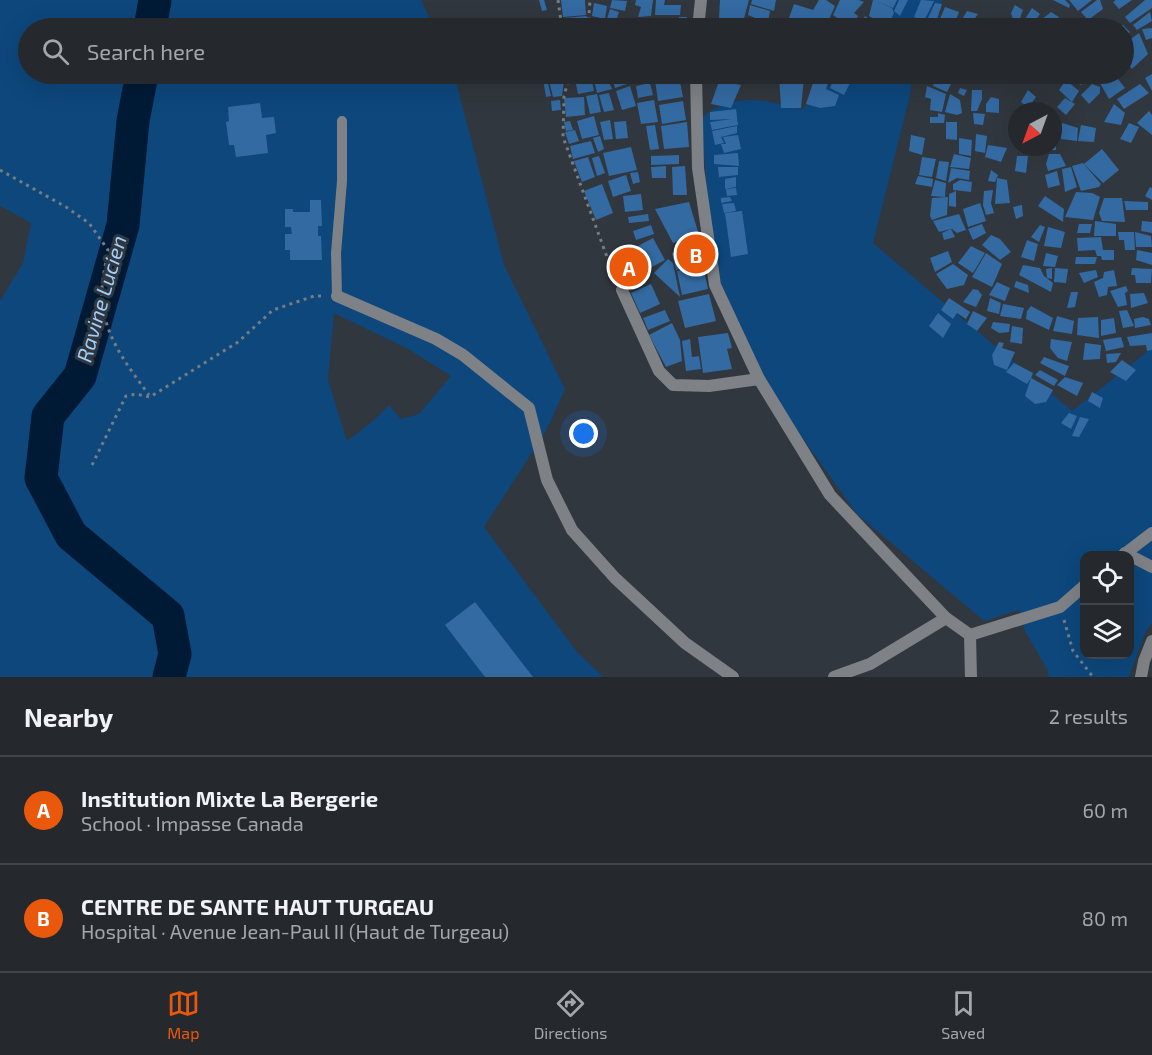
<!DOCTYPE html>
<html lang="en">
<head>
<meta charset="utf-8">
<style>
	:root { --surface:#25292e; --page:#31353a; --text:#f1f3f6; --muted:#a3a6aa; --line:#42454a; --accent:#ea580c }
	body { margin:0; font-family:"Exo 2",sans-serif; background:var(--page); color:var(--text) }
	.controls { position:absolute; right:18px; bottom:18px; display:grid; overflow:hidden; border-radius:12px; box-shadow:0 6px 24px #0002 }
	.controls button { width:54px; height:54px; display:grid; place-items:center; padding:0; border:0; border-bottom:2px solid var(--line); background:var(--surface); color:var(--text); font:30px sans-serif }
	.compass { position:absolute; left:1008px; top:102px; width:54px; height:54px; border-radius:50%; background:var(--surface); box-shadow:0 6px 24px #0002; rotate:221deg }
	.you { position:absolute; left:584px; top:434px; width:21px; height:21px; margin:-15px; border:4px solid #fff; border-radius:50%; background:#1a73e8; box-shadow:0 0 0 9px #1a73e833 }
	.badge { display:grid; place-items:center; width:39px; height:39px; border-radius:50%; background:var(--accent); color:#fff; font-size:20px; font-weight:700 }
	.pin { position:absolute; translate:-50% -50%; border:3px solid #fff; box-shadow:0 2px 6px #0006 }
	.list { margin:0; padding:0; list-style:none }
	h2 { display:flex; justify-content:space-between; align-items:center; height:78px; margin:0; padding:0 24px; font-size:26px }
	h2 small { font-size:20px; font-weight:400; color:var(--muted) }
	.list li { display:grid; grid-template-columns:39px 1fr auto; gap:18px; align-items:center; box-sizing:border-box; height:108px; padding:0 24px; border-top:2px solid var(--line) }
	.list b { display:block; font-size:22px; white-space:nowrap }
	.list p { margin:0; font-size:20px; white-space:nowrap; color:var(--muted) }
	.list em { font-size:20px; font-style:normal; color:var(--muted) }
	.icon { flex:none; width:33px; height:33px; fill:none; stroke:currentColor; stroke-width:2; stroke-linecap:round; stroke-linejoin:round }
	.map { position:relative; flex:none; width:1152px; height:677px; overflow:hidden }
	.search { position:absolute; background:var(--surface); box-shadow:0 6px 24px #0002; left:18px; right:18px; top:18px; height:66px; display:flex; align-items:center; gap:15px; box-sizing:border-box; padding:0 21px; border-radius:33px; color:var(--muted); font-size:22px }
	.sheet { height:294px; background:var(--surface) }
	nav { display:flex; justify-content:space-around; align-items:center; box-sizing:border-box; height:84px; border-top:2px solid var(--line); background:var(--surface); font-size:16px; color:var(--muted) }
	nav a { display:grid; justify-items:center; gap:3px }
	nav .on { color:var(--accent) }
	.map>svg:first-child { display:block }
</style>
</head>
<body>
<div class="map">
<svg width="1152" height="677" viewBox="0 0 1152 677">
	<rect width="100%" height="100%" fill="#31373e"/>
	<!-- green -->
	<g fill="#0d477c" fill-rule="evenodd">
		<path d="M0,0H421L434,28H28V74H454L504,265L565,389L546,431L484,527L577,652L603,677H0V301L23,263L31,223L0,206ZM334,313L408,349L451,376L419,414L401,419L389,405L374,420L347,441L328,380Z"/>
		<polygon points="893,0 942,0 926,28 881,28 891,16"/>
		<path d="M843,74H913L909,99L873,243L1072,411L1152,348V623L1146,631L1129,677H1049L1047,669L1025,631L1019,610L984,621L857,514L752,368L713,260L701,120C710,107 735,100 751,100C768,100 786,107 802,109ZM1084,556H1130V654H1084Z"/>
	</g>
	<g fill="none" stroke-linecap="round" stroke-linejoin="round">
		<!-- river -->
		<g stroke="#001a36" stroke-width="33">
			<polyline points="150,28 155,0"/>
			<polyline points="142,74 133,121 123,225 80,376 48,416 41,478 71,535 168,616 175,654 169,677"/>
		</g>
	</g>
	<!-- building -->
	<g fill="#336aa2">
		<polygon points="539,0 544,0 547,10 542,11"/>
		<polygon points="561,0 585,0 586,15 563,17"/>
		<polygon points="612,0 627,1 625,11 610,8"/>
		<polygon points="636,0 653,0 651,16 638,17 641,7 635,5"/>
		<polygon points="656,0 665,0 664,5 681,5 680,15 655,15"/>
		<polygon points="720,0 749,0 743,22 719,19"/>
		<polygon points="752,0 776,0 774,11 751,4"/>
		<polygon points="819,0 826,0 835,6 825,28 819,28 789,18 794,4 813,10"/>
		<polygon points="840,0 859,0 864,2 854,13 858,16 851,28 833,15"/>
		<polygon points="873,0 897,0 893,8 876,1 892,8 894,13 887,27 869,16"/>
		<polygon points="899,0 908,0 900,16 894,11"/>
		<polygon points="921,0 934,1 924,21 914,17"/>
		<polygon points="1053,0 1065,0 1070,5 1069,8"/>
		<polygon points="1069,0 1092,0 1078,11"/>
		<polygon points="1097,0 1100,0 1103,9 1088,20 1081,12"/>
		<polygon points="1116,0 1132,0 1119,9 1113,2"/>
		<polygon points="1145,0 1152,0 1152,8 1130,23 1125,17"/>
		<polygon points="594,3 607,6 605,19 592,16"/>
		<polygon points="935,3 942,4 935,26 926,22"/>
		<polygon points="750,5 770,11 768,23 748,15"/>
		<polygon points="1015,5 1023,10 1020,18 1014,23 1011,13"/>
		<polygon points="945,7 959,12 953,28 944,28 937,26"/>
		<polygon points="1032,8 1040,14 1033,24 1025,19"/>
		<polygon points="610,9 619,12 616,21 607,19"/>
		<polygon points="967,11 978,14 968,28 957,28"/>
		<polygon points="1051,12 1059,17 1048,28 1036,24"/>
		<polygon points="1150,12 1152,21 1137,30 1133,25"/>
		<polygon points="587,16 585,28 565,28 564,18"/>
		<polygon points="865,16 876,24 874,28 858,28"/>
		<polygon points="679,17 687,17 688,28 679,28"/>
		<polygon points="556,18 559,28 548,28 546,20"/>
		<polygon points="675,18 676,28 650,28 649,20"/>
		<polygon points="593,19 605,21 603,28 591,28"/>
		<polygon points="1072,19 1080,28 1060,28"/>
		<polygon points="788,20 812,28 785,28"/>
		<polygon points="716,21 752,26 751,28 715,28"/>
		<polygon points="917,21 934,28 910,28"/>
		<polygon points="639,22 639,28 626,28 626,23"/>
		<polygon points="980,23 992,28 975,28"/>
		<polygon points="1123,25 1130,32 1124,36 1124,28 1119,28"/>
		<polygon points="1152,28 1152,38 1146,40 1142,29"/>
		<polygon points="1139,33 1148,54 1132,69 1124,59 1124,44"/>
		<polygon points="59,74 79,74 60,79"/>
		<polygon points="580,74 601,74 582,80"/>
		<polygon points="602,74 625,74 605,81"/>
		<polygon points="632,74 649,74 649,78 632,79"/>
		<polygon points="653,74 684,74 684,75 654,78"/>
		<polygon points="733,74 747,74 746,78"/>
		<polygon points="779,74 804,78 801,108 781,108"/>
		<polygon points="812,74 834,74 830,83"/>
		<polygon points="916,74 933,74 929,83 915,78"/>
		<polygon points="937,74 951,84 947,92 933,86"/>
		<polygon points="958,74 967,76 963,83 955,84"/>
		<polygon points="1007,74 1021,74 1012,80"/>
		<polygon points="1072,74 1082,74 1088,78 1081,85 1069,77"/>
		<polygon points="1099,74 1115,74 1101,79"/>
		<polygon points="1152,74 1152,91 1145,78"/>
		<polygon points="557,75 564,81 562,96 553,97 548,77"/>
		<polygon points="835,76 850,83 844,95 830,88"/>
		<polygon points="625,77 627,84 615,88 613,81"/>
		<polygon points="679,77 683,97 658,101 655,80"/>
		<polygon points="815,77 828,84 826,89 839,95 835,106 820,108 806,104"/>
		<polygon points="600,78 602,83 609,82 612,89 597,93 594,80"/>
		<polygon points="543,79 547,79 551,96 546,97"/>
		<polygon points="1118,79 1125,88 1109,99 1100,83"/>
		<polygon points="1066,80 1079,91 1072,102 1059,90"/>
		<polygon points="592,81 594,91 578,94 576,84"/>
		<polygon points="719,81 741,85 731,108 711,104"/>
		<polygon points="650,83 653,95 638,98 636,86"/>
		<polygon points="1092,84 1100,87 1100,93 1089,104 1081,95"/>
		<polygon points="1140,84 1149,93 1124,109 1117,99"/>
		<polygon points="630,86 636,106 622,110 616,91"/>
		<polygon points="927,86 946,94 942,112 930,110 931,99 925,97"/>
		<polygon points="960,88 967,90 964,96 958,93"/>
		<polygon points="972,90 982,90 982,99 977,111 971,111"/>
		<polygon points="1028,90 1036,97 1028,108 1021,102"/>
		<polygon points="609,93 614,110 604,112 599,95"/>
		<polygon points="597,94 601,112 590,114 586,96"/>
		<polygon points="950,94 960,100 962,113 957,115 945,112"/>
		<polygon points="584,97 585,115 566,117 564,98"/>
		<polygon points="991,97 999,99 999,113 986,112 986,104"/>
		<polygon points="1065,98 1075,104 1066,115 1057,107"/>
		<polygon points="560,100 561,110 552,111 551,101"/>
		<polygon points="654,100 658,122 641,124 637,103"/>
		<polygon points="683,101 686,120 662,124 659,105"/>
		<polygon points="260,103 262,118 274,117 276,133 266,135 268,153 236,157 234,145 229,145 226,122 229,121 228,107"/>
		<polygon points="1114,104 1125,113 1121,125 1104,122"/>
		<polygon points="736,109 738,125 712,130 710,122 732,119 710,120 710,112"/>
		<polygon points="1149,111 1152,115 1152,135 1137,123"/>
		<polygon points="938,113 945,115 944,123 930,123 930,117 938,117"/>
		<polygon points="973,113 985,114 983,125 974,124"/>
		<polygon points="594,116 599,135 582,139 577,121"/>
		<polygon points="1013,119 1017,120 1017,134 1016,134"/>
		<polygon points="610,120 613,139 604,140 600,122"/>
		<polygon points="570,121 573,130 566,131 564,122"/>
		<polygon points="626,121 628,138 616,139 614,122"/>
		<polygon points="687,122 689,147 664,149 661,126"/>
		<polygon points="946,122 957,122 957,140 946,139"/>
		<polygon points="1062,123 1078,128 1077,141 1061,139"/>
		<polygon points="1129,123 1139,127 1131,143 1120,139"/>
		<polygon points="655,125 659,149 650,150 646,126"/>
		<polygon points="1081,125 1096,128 1094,142 1078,141"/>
		<polygon points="737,126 737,133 721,137 724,143 715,145 712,131"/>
		<polygon points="575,130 579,141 569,144 565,132"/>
		<polygon points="1053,130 1056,130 1056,150 1046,150 1046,147 1053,147"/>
		<polygon points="976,134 987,136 985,153 975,151"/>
		<polygon points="738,135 741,149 724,153 721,144 726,144 723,137"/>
		<polygon points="911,135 925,138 922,155 909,151"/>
		<polygon points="600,136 604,149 598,152 593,138"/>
		<polygon points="959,138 972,140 971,156 959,154"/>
		<polygon points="591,141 595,153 573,159 570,146"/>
		<polygon points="988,145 1007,148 1001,162 985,157"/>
		<polygon points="631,147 637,170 609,176 603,153"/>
		<polygon points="1102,149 1119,170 1103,183 1084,164"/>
		<polygon points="738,153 739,166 714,164 714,155"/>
		<polygon points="954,154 971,158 969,169 950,167"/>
		<polygon points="1049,154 1060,154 1066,166 1048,171 1046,164"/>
		<polygon points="679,155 679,164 651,165 651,156"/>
		<polygon points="599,156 605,173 597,176 592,158"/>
		<polygon points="1017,156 1028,156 1026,173 1015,171"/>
		<polygon points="588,157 595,177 582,182 574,161"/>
		<polygon points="922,157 936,159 932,177 919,175"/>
		<polygon points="939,161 949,162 946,181 936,178"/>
		<polygon points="1083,163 1101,184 1099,187 1081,191 1072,166"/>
		<polygon points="666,166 666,178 652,178 651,167"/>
		<polygon points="685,166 687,195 673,195 672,167"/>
		<polygon points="718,167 738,167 738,175 719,177"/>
		<polygon points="1071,167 1077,187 1065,192 1062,169"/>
		<polygon points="951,168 970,171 969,180 957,178 948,183"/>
		<polygon points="991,170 998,175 995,182 988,181"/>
		<polygon points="1057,171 1060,185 1048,188 1045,175"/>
		<polygon points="638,172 640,182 633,184 630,173"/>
		<polygon points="626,175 631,191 613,197 608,181"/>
		<polygon points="918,176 933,179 932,187 915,184"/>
		<polygon points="736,177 736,187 725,189 725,179"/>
		<polygon points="997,178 1007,180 1010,203 995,204"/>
		<polygon points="935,180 946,183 945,197 931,196"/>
		<polygon points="960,180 972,182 971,192 953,190 953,184"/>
		<polygon points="602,184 613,213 596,220 584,191"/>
		<polygon points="1150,187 1152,188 1152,200 1145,196"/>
		<polygon points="736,188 737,195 727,196 726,189"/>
		<polygon points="993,190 991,203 994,213 986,215 983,205 984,191"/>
		<polygon points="956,191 956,207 949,206 949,194"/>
		<polygon points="1076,192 1092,193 1100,197 1093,220 1065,217"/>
		<polygon points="641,194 643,210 625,212 623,196"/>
		<polygon points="1045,196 1064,209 1063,222 1038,206"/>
		<polygon points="730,197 732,201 721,203 721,198"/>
		<polygon points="948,197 947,215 932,220 930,216 932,198"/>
		<polygon points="1104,198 1122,198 1125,222 1102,221 1099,213"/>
		<polygon points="310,200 321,200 322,226 318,226 318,236 321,236 322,260 290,260 290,250 285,250 285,234 292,234 291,227 285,227 285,209 293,209 293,212 310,212"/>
		<polygon points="1124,201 1148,202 1148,210 1126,210"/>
		<polygon points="689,202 699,235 673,243 655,209"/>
		<polygon points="734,203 736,211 724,213 722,204"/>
		<polygon points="980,203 986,221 968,227 963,209"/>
		<polygon points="1022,205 1023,216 1016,219 1013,207"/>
		<polygon points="742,211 748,254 731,257 725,213"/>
		<polygon points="648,214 649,221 629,223 628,217"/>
		<polygon points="959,214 966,230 957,233 952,229 955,228 939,232 933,221"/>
		<polygon points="1095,221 1116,224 1116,236 1094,236"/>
		<polygon points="1142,221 1152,222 1152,233 1141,231"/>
		<polygon points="982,224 986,233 973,240 968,229"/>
		<polygon points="1079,224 1092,224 1090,233 1077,233"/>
		<polygon points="651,225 654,234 636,240 633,231"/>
		<polygon points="1040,225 1045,227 1039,242 1031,237"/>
		<polygon points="1048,227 1065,232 1061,248 1044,246"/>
		<polygon points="951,229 955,237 944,240 942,233"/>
		<polygon points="1118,232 1134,232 1135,250 1125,250 1124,240 1119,240"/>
		<polygon points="1135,232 1151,236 1152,247 1136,247"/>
		<polygon points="991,235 1000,239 1011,252 1000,260 982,245"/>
		<polygon points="1101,237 1103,250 1114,250 1114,260 1102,260 1101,256 1097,256 1095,250 1078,251 1077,238"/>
		<polygon points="653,238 665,260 650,268 638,246"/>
		<polygon points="1027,240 1038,244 1034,261 1021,257"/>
		<polygon points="632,244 649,278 626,289 609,255"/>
		<polygon points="971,246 985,253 973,273 958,263"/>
		<polygon points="699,247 703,264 676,270 672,253"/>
		<polygon points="1137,250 1152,253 1152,265 1136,260"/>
		<polygon points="948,251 952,262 935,272 930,258"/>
		<polygon points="986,253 1002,264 992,287 972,277"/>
		<polygon points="1046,253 1058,256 1055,267 1043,266"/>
		<polygon points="1076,257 1097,257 1095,264 1075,264"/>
		<polygon points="668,259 673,263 680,297 654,273"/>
		<polygon points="953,264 968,275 964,285 947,289 936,274"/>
		<polygon points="1023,265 1040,268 1044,276 1053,283 1051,292 1019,275"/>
		<polygon points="703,266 708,289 682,295 677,271"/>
		<polygon points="1052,268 1052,279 1047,278 1046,269"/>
		<polygon points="1055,268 1068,269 1066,283 1054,282"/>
		<polygon points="1132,268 1152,269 1151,283 1136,283 1135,275 1131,275"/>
		<polygon points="1096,270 1098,277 1084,283 1079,273"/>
		<polygon points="1114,270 1117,286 1108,287 1107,295 1099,297 1094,282 1103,278 1104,272"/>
		<polygon points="1016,281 1028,285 1029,293 1014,287"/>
		<polygon points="997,282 1010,288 1005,301 989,295"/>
		<polygon points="651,284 660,304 640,313 631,293"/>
		<polygon points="1126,286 1128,291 1125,293 1127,305 1118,307 1110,291"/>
		<polygon points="973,289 978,290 982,295 976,307 963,302"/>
		<polygon points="1071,292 1078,292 1075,307 1067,308"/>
		<polygon points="1144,293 1148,303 1131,308 1130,294"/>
		<polygon points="709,294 716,321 685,328 678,301"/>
		<polygon points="949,298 970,312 966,319 957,313 953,319 941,310"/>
		<polygon points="990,298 1001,303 999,314 987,311"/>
		<polygon points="1003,304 1024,308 1021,319 1000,316"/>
		<polygon points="1031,306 1053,318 1049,330 1026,319 1027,311"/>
		<polygon points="665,310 670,321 648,330 643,318"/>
		<polygon points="1127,310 1134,326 1123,328 1119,311"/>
		<polygon points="973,311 987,318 977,331 967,324"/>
		<polygon points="938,313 951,324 943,338 929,326"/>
		<polygon points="1057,316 1074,321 1072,334 1053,331"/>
		<polygon points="1098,317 1099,338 1077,335 1078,318"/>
		<polygon points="1143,317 1149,319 1151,325 1135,328 1134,319"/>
		<polygon points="1114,318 1116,333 1101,336 1101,320"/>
		<polygon points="993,322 1010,324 1009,332 999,333 991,328"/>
		<polygon points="672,323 680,340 682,361 666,367 649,335"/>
		<polygon points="1012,326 1023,328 1022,344 1010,342"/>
		<polygon points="728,333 732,348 727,349 732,369 703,373 698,337"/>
		<polygon points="1152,333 1152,350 1147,351 1146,345 1130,346 1127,337"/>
		<polygon points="1121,337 1124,347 1106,351 1103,340"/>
		<polygon points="690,339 692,357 699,356 701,369 686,371 682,341"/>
		<polygon points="1051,339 1072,342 1067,361 1058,358 1050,348"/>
		<polygon points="999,342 1004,343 1002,348 1015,352 1007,370 994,365 992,355"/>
		<polygon points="1085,343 1101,345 1100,359 1083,360"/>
		<polygon points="1121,353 1116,362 1107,363 1106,354"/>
		<polygon points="1044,357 1069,366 1065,376 1040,363"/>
		<polygon points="1122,360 1136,370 1126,381 1110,372"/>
		<polygon points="1014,363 1033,373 1031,378 1053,390 1046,402 1035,404 1025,396 1031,378 1027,384 1006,372"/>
		<polygon points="1040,370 1058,380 1054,386 1035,375"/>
		<polygon points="1065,377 1083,383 1077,396 1057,385"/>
		<polygon points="1092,392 1103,398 1100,408 1088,401"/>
		<polygon points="1069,413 1077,416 1071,429 1061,423"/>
		<polygon points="1080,417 1089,419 1079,437 1072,436"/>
		<polygon points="475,602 533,677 485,677 445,625"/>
	</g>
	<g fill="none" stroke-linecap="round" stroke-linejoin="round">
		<!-- path -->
		<g stroke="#767c81" stroke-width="3" stroke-dasharray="3 4.5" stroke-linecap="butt">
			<polyline points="558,0 562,28"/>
			<polyline points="588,28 590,0"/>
			<polyline points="570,74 564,96 563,137 607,257 616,278"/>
			<path d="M0,170L66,207L89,223L108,250C106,264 101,281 102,296C103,335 127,365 149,395"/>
			<polyline points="92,465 126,396 136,394 150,397 238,342 273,310 314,296 323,296"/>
			<polyline points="1064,620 1073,651 1093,677"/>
		</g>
		<!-- lane -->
		<polyline stroke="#7e8185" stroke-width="10" points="337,296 336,253 342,181 342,121"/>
		<!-- street -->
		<g stroke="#7e8185" stroke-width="12">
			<polyline points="698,28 701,0"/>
			<polyline points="696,74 698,168 715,285 759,379 830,495 946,618 970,635 971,677"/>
			<polyline points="622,290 659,371 673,385 709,386 759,379"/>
			<polyline points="337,296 436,339 463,355 529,408 547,480 572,530 615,578 685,643 733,677"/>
			<polyline points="1125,553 1152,567"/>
			<polyline points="1122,556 1152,533"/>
			<polyline points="970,635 1060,607 1084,586"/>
			<polyline points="834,677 870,664 946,618"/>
			<polyline points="1141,677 1144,661 1152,641"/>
		</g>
	</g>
	<g text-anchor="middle" stroke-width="6" stroke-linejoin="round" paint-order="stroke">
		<!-- water labels -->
		<g font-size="21" font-style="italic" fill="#a2cefe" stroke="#31373e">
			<text transform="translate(102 299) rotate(-74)" y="7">Ravine Lucien</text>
		</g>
	</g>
</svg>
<div class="controls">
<button><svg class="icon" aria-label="locate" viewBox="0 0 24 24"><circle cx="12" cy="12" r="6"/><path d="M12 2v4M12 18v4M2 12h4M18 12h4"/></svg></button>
<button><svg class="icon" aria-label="layers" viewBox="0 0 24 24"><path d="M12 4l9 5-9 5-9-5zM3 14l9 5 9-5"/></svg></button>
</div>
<svg class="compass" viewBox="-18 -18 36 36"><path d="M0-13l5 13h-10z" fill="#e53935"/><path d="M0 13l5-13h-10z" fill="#a3a6aa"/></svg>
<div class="you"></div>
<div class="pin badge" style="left:629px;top:267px">A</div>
<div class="pin badge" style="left:696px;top:254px">B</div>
<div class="search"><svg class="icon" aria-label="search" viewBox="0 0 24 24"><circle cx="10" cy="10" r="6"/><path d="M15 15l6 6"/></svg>Search here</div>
</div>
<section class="sheet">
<h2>Nearby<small>2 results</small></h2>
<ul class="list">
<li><span class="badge">A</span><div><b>Institution Mixte La Bergerie</b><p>School · Impasse Canada</p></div><em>60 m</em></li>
<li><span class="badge">B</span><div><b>CENTRE DE SANTE HAUT TURGEAU</b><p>Hospital · Avenue Jean-Paul II (Haut de Turgeau)</p></div><em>80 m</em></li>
</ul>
</section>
<nav>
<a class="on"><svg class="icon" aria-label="map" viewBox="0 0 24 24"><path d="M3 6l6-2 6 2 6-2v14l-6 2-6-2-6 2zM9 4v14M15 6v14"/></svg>Map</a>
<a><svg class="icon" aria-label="directions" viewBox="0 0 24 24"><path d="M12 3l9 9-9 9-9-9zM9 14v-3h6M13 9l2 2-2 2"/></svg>Directions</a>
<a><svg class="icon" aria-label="saved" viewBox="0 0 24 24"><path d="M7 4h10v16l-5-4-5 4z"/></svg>Saved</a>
</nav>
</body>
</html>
